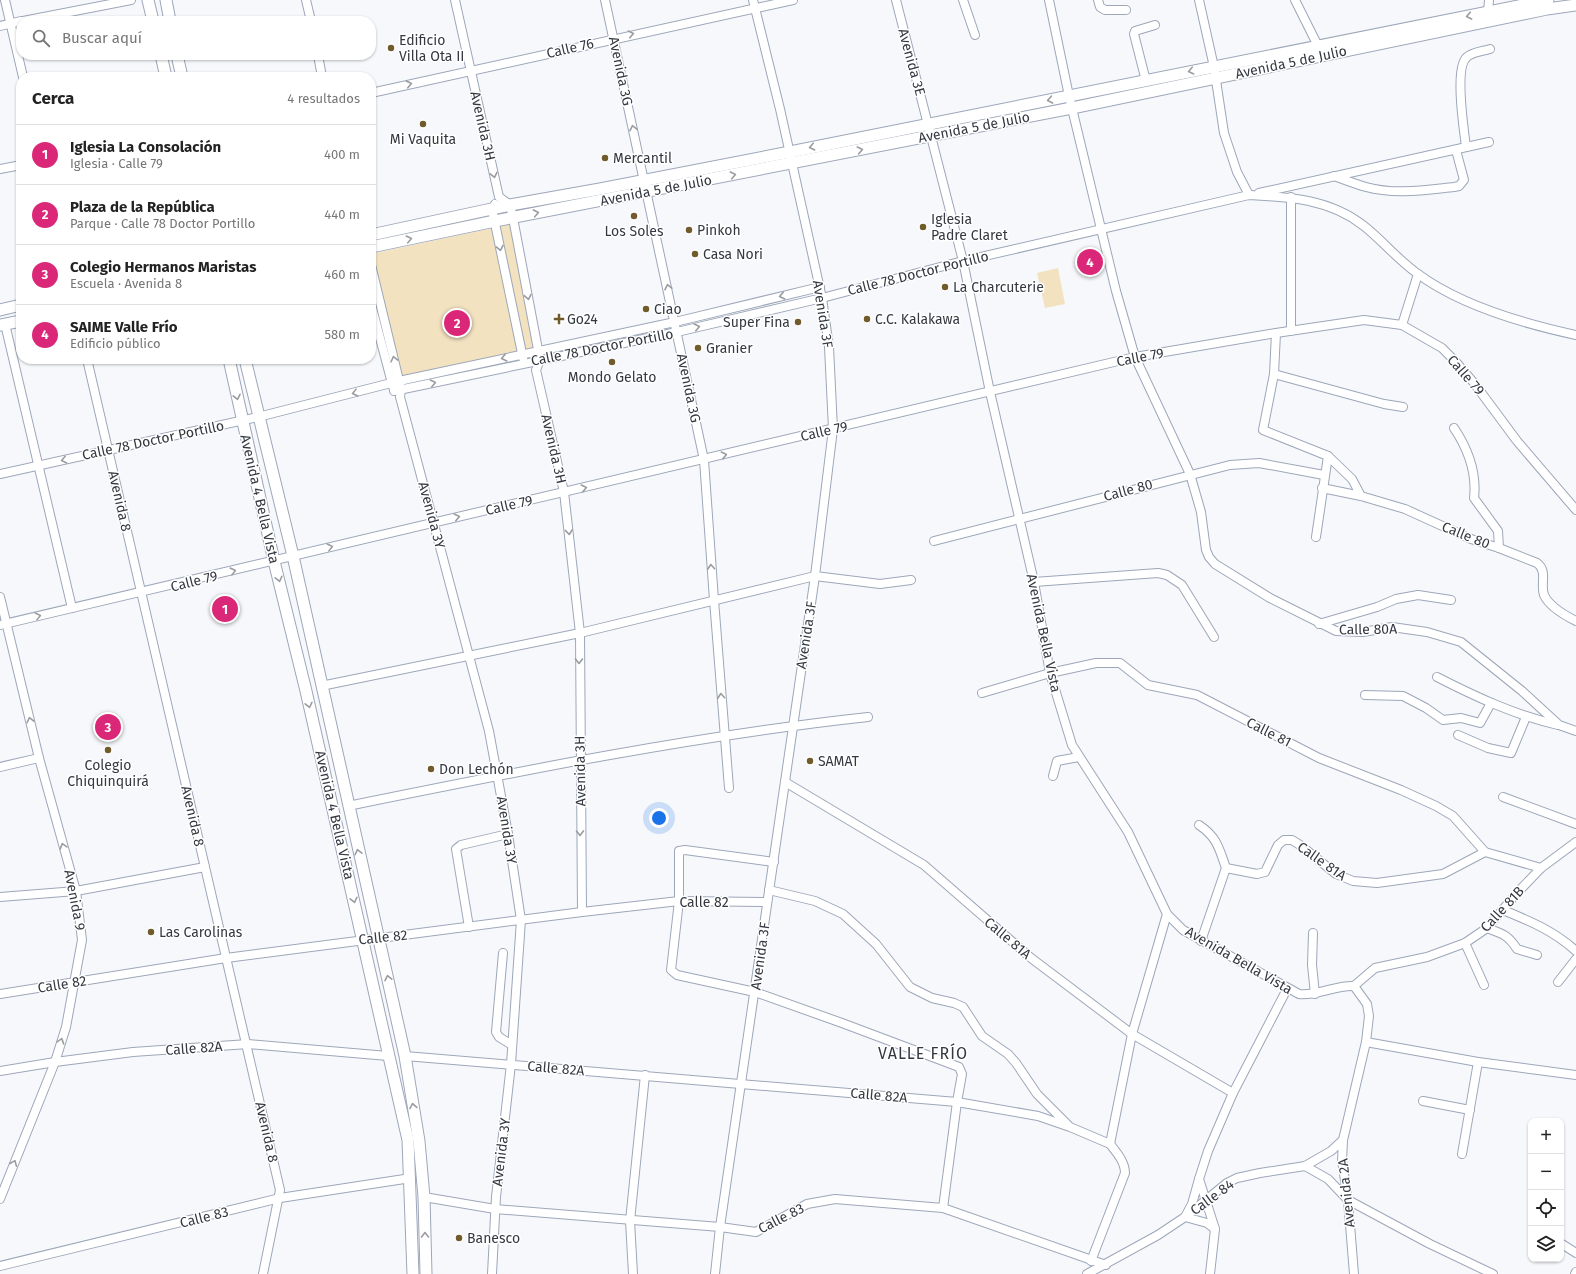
<!DOCTYPE html>
<html lang="es">
<head>
<meta charset="utf-8">
<style>
	:root { --surface:#fff; --page:#f6f6f6; --text:#222; --muted:#767676; --line:#e0e0e0; --accent:#db2777 }
	body { margin:0; font-family:"Fira Sans",sans-serif; background:var(--page); color:var(--text) }
	.controls { position:absolute; right:12px; bottom:12px; display:grid; overflow:hidden; border-radius:8px; box-shadow:0 1px 3px #0004 }
	.controls button { width:36px; height:36px; display:grid; place-items:center; padding:0; border:0; border-bottom:1px solid var(--line); background:var(--surface); color:var(--text); font:20px sans-serif }
	.you { position:absolute; left:659px; top:818px; width:14px; height:14px; margin:-10px; border:3px solid #fff; border-radius:50%; background:#1a73e8; box-shadow:0 0 0 6px #1a73e833 }
	.badge { display:grid; place-items:center; width:26px; height:26px; border-radius:50%; background:var(--accent); color:#fff; font-size:13px; font-weight:700 }
	.pin { position:absolute; translate:-50% -50%; border:2px solid #fff; box-shadow:0 1px 4px #0006 }
	.list { margin:0; padding:0; list-style:none }
	h2 { display:flex; justify-content:space-between; align-items:center; height:52px; margin:0; padding:0 16px; font-size:17px }
	h2 small { font-size:13px; font-weight:400; color:var(--muted) }
	.list li { display:grid; grid-template-columns:26px 1fr auto; gap:12px; align-items:center; box-sizing:border-box; height:60px; padding:0 16px; border-top:1px solid var(--line) }
	.list b { display:block; font-size:15px; white-space:nowrap }
	.list p { margin:0; font-size:13px; white-space:nowrap; color:var(--muted) }
	.list em { font-size:13px; font-style:normal; color:var(--muted) }
	.icon { flex:none; width:22px; height:22px; fill:none; stroke:currentColor; stroke-width:2; stroke-linecap:round; stroke-linejoin:round }
	.map { position:relative; flex:none; width:1576px; height:1274px; overflow:hidden }
	.search { position:absolute; background:var(--surface); box-shadow:0 1px 3px #0004; left:16px; top:16px; width:360px; height:44px; display:flex; align-items:center; gap:10px; box-sizing:border-box; padding:0 14px; border-radius:16px; color:var(--muted); font-size:15px }
	.panel { position:absolute; background:var(--surface); box-shadow:0 1px 3px #0004; left:16px; top:72px; width:360px; height:292px; border-radius:16px }
	.map>svg:first-child { display:block }
</style>
</head>
<body>
<div class="map">
<svg width="1576" height="1274" viewBox="0 0 1576 1274">
	<rect width="100%" height="100%" fill="#f6f8fc"/>
	<!-- green -->
	<g fill="#f2e2c0">
		<polygon points="516,223 541,354 396,385 371,292 371,254"/>
		<polygon points="1058,268 1065,304 1045,308 1037,273"/>
	</g>
	<g fill="none" stroke-linecap="round" stroke-linejoin="round">
		<!-- street casing -->
		<g stroke="#9da7b9" stroke-width="10">
			<g id="street">
				<polyline points="5,0 23,77"/>
				<polyline points="306,0 311,21"/>
				<polyline points="455,0 499,197 510,205 513,218 540,360 536,370 564,492 580,633 582,912"/>
				<polyline points="605,0 704,460 714,600 729,788"/>
				<path d="M896,0L963,261L990,392L1034,582L1050,673L1072,745L1128,832L1167,914L1183,930L1299,994C1318,996 1335,985 1354,986"/>
				<polyline points="963,0 975,35"/>
				<polyline points="1049,0 1069,96 1116,291 1135,357 1190,474 1201,512 1206,550 1209,557 1215,564 1270,598 1336,631 1363,632 1392,627 1427,632 1461,642 1522,691 1559,725 1576,731"/>
				<polyline points="1098,0 1100,7 1105,10 1126,10"/>
				<polyline points="1199,0 1214,67 1224,133 1237,172 1249,195"/>
				<polyline points="1295,0 1318,46"/>
				<polyline points="1488,12 1489,0"/>
				<polyline points="23,21 131,0"/>
				<polyline points="0,26 21,21"/>
				<polyline points="318,55 322,77"/>
				<polyline points="1146,81 1134,34 1135,31 1155,25"/>
				<polyline points="371,93 793,0"/>
				<path d="M1466,147C1464,130 1454,67 1467,57C1472,52 1484,51 1490,49"/>
				<polyline points="0,169 21,165"/>
				<path d="M1334,176C1345,180 1355,184 1366,187C1395,195 1425,190 1454,187L1459,186L1464,180L1456,150"/>
				<polyline points="1259,193 1489,142"/>
				<polyline points="495,204 492,209 523,358"/>
				<polyline points="371,265 401,389 400,397 489,731 508,834 521,920 511,1064 496,1197 492,1274"/>
				<polyline points="371,304 393,387"/>
				<polyline points="5,324 72,608"/>
				<polyline points="1402,325 1418,274"/>
				<polyline points="1291,331 1291,197"/>
				<polyline points="1276,333 1274,374 1263,430 1328,456 1316,537"/>
				<polyline points="87,359 280,1190 263,1274"/>
				<polyline points="1274,374 1384,404 1403,407"/>
				<path d="M394,391L677,332L822,298L963,261L1249,195C1290,197 1330,199 1364,226C1383,241 1398,260 1418,274C1460,305 1525,324 1576,335"/>
				<path d="M1454,428C1468,449 1477,472 1474,498L1498,531L1499,548"/>
				<polyline points="1328,456 1352,479 1361,496"/>
				<polyline points="0,474 258,417 399,381 675,322 820,287"/>
				<path d="M1322,488L1361,496L1405,509L1471,539L1499,548L1537,563C1548,571 1540,584 1544,595C1549,606 1566,616 1576,621"/>
				<polyline points="934,541 1230,465 1259,463 1324,475"/>
				<polyline points="1034,582 1158,573 1167,575 1182,585 1214,637"/>
				<polyline points="0,597 39,758 76,891 82,940 66,1027 55,1062 0,1199"/>
				<polyline points="1319,624 1377,607 1396,599 1418,595 1451,600"/>
				<polyline points="0,625 1135,357 1276,333 1364,320 1402,325 1442,348 1456,362 1474,383 1517,441 1576,510"/>
				<path d="M1437,677C1476,697 1515,715 1558,725"/>
				<polyline points="321,686 580,633 815,576 880,584 911,580"/>
				<polyline points="982,693 1050,673 1096,663 1120,663 1148,685 1197,695 1319,758 1401,790 1436,806 1453,816 1485,852 1541,868"/>
				<polyline points="1365,695 1403,696 1426,708 1443,720 1461,718 1480,723 1491,703"/>
				<polyline points="1458,735 1488,748 1511,753 1526,717"/>
				<polyline points="0,767 39,758"/>
				<polyline points="1053,776 1057,761 1079,757"/>
				<polyline points="785,782 924,865 1031,958 1132,1034 1233,1093"/>
				<polyline points="1503,797 1576,824"/>
				<path d="M348,806C520,771 693,736 868,717"/>
				<path d="M1199,825C1217,837 1219,848 1226,868"/>
				<polyline points="774,862 685,850 679,851 679,901 671,970 677,975 755,992 842,1023 959,1067 962,1074 957,1102 943,1208"/>
				<polyline points="769,890 815,901 843,914 876,944 910,987 932,998 954,1003 963,1007 982,1036 1008,1054 1016,1063 1037,1094 1068,1125"/>
				<polyline points="0,897 76,891 205,867"/>
				<path d="M1503,910C1530,921 1554,931 1576,951"/>
				<polyline points="469,927 456,849 461,845 508,834"/>
				<path d="M1487,928C1503,934 1508,935 1517,949L1537,955"/>
				<polyline points="1313,933 1312,965 1315,994"/>
				<polyline points="1201,941 1226,868 1257,874 1265,872 1278,845 1284,840 1292,840 1300,845 1336,874 1353,881 1377,883 1443,874 1485,852"/>
				<polyline points="1465,943 1484,985"/>
				<polyline points="503,953 496,1032 499,1037 512,1045"/>
				<polyline points="1558,982 1576,959"/>
				<polyline points="1354,986 1375,968 1427,957 1465,943 1487,928 1517,893 1541,868 1576,842"/>
				<polyline points="0,994 226,958 582,912 679,901 767,902"/>
				<polyline points="1366,1042 1478,1062 1576,1075"/>
				<polyline points="405,1056 957,1102 1038,1116 1070,1127 1110,1144 1132,1034 1167,914"/>
				<polyline points="0,1071 55,1062 133,1052 248,1044 388,1056"/>
				<polyline points="1423,1101 1470,1110"/>
				<polyline points="1462,1154 1478,1062"/>
				<polyline points="1305,1166 1328,1179 1348,1200 1430,1244 1493,1274"/>
				<polyline points="1199,1179 1192,1204 1185,1217 1207,1223 1215,1229"/>
				<polyline points="424,1197 495,1209 720,1227 756,1232 807,1204 835,1199 943,1208 1106,1265"/>
				<polyline points="1562,1244 1576,1253"/>
				<path d="M1091,1261L1125,1173C1125,1162 1117,1153 1110,1144"/>
				<polyline points="0,1266 280,1198 411,1178"/>
				<polyline points="633,1274 630,1221 645,1075"/>
				<polyline points="715,1274 720,1227 815,576 833,429 829,347 822,298 780,109 753,0"/>
				<polyline points="1087,1274 1158,1235 1185,1217 1227,1183 1237,1178 1260,1173 1305,1166 1331,1151 1343,1140"/>
				<polyline points="1210,1274 1215,1229 1199,1179 1208,1151 1233,1093 1287,989"/>
				<polyline points="1354,1274 1348,1200 1342,1161 1343,1140 1366,1042 1369,1016 1367,1004 1354,986"/>
				<polyline points="1575,1274 1576,1272"/>
			</g>
		</g>
		<!-- secondary casing -->
		<g stroke="#9da7b9" stroke-width="13">
			<g id="secondary">
				<polyline points="148,0 153,21"/>
				<polyline points="166,0 170,21"/>
				<polyline points="161,55 166,77"/>
				<polyline points="177,55 182,77"/>
				<polyline points="371,235 510,205 600,189 790,152 1548,0"/>
				<polyline points="371,247 495,221 1072,108 1547,9 1576,5"/>
				<polyline points="0,310 21,305"/>
				<polyline points="0,325 21,321"/>
				<polyline points="229,359 274,561 306,691 408,1140 413,1274"/>
				<polyline points="245,359 293,556 405,1056 419,1141 424,1197 426,1274"/>
			</g>
		</g>
		<!-- street -->
		<use href="#street" stroke="#fff" stroke-width="8"/>
		<!-- secondary -->
		<use href="#secondary" stroke="#fff" stroke-width="11"/>
	</g>
	<!-- one-way arrows -->
	<defs><path id="oneway-chevron" d="M-2-3.5L2.5 0L-2 3.5" fill="none" stroke-width="1.6" stroke-linecap="round" stroke-linejoin="round"/></defs>
	<g stroke="#9a9ca0">
		<use href="#oneway-chevron" transform="translate(1469 16) rotate(169)"/>
		<use href="#oneway-chevron" transform="translate(631 34) rotate(-12)"/>
		<use href="#oneway-chevron" transform="translate(1191 71) rotate(168)"/>
		<use href="#oneway-chevron" transform="translate(409 84) rotate(-13)"/>
		<use href="#oneway-chevron" transform="translate(1050 100) rotate(169)"/>
		<use href="#oneway-chevron" transform="translate(633 128) rotate(-102)"/>
		<use href="#oneway-chevron" transform="translate(812 147) rotate(168)"/>
		<use href="#oneway-chevron" transform="translate(860 150) rotate(-11)"/>
		<use href="#oneway-chevron" transform="translate(494 175) rotate(77)"/>
		<use href="#oneway-chevron" transform="translate(733 175) rotate(-11)"/>
		<use href="#oneway-chevron" transform="translate(536 213) rotate(-11)"/>
		<use href="#oneway-chevron" transform="translate(409 239) rotate(-12)"/>
		<use href="#oneway-chevron" transform="translate(500 248) rotate(78)"/>
		<use href="#oneway-chevron" transform="translate(668 287) rotate(-102)"/>
		<use href="#oneway-chevron" transform="translate(782 296) rotate(167)"/>
		<use href="#oneway-chevron" transform="translate(528 297) rotate(79)"/>
		<use href="#oneway-chevron" transform="translate(697 327) rotate(-13)"/>
		<use href="#oneway-chevron" transform="translate(504 358) rotate(167)"/>
		<use href="#oneway-chevron" transform="translate(394 359) rotate(-104)"/>
		<use href="#oneway-chevron" transform="translate(433 383) rotate(-12)"/>
		<use href="#oneway-chevron" transform="translate(355 393) rotate(166)"/>
		<use href="#oneway-chevron" transform="translate(237 397) rotate(78)"/>
		<use href="#oneway-chevron" transform="translate(724 455) rotate(-13)"/>
		<use href="#oneway-chevron" transform="translate(64 460) rotate(168)"/>
		<use href="#oneway-chevron" transform="translate(584 488) rotate(-13)"/>
		<use href="#oneway-chevron" transform="translate(457 517) rotate(-13)"/>
		<use href="#oneway-chevron" transform="translate(569 532) rotate(84)"/>
		<use href="#oneway-chevron" transform="translate(330 547) rotate(-14)"/>
		<use href="#oneway-chevron" transform="translate(711 567) rotate(-94)"/>
		<use href="#oneway-chevron" transform="translate(233 571) rotate(-14)"/>
		<use href="#oneway-chevron" transform="translate(279 579) rotate(76)"/>
		<use href="#oneway-chevron" transform="translate(38 616) rotate(-14)"/>
		<use href="#oneway-chevron" transform="translate(579 661) rotate(91)"/>
		<use href="#oneway-chevron" transform="translate(721 696) rotate(-95)"/>
		<use href="#oneway-chevron" transform="translate(309 705) rotate(77)"/>
		<use href="#oneway-chevron" transform="translate(30 720) rotate(-103)"/>
		<use href="#oneway-chevron" transform="translate(580 833) rotate(89)"/>
		<use href="#oneway-chevron" transform="translate(63 846) rotate(-106)"/>
		<use href="#oneway-chevron" transform="translate(358 852) rotate(-103)"/>
		<use href="#oneway-chevron" transform="translate(354 900) rotate(77)"/>
		<use href="#oneway-chevron" transform="translate(388 978) rotate(-102)"/>
		<use href="#oneway-chevron" transform="translate(61 1041) rotate(-72)"/>
		<use href="#oneway-chevron" transform="translate(413 1106) rotate(-100)"/>
		<use href="#oneway-chevron" transform="translate(14 1163) rotate(-68)"/>
		<use href="#oneway-chevron" transform="translate(425 1235) rotate(-91)"/>
	</g>
	<!-- markers -->
	<g fill="#705b2a" stroke="#fff" stroke-width="1.5">
		<circle cx="391" cy="48" r="4"/>
		<circle cx="423" cy="124" r="4"/>
		<circle cx="605" cy="158" r="4"/>
		<circle cx="634" cy="216" r="4"/>
		<circle cx="923" cy="227" r="4"/>
		<circle cx="689" cy="230" r="4"/>
		<circle cx="695" cy="254" r="4"/>
		<circle cx="945" cy="287" r="4"/>
		<circle cx="646" cy="309" r="4"/>
		<path d="M557 313h4v4h4v4h-4v4h-4v-4h-4v-4h4z"/>
		<circle cx="867" cy="319" r="4"/>
		<circle cx="798" cy="322" r="4"/>
		<circle cx="698" cy="348" r="4"/>
		<circle cx="612" cy="362" r="4"/>
		<circle cx="108" cy="750" r="4"/>
		<circle cx="810" cy="761" r="4"/>
		<circle cx="431" cy="769" r="4"/>
		<circle cx="151" cy="932" r="4"/>
		<circle cx="459" cy="1238" r="4"/>
	</g>
	<g text-anchor="middle" stroke-width="3" stroke-linejoin="round" paint-order="stroke">
		<!-- poi labels -->
		<g font-size="14" fill="#343840" stroke="#fff" text-anchor="start">
			<text x="399" y="45">Edificio<tspan x="399" dy="16">Villa Ota II</tspan></text>
			<text x="423" y="144" text-anchor="middle">Mi Vaquita</text>
			<text x="613" y="163">Mercantil</text>
			<text x="931" y="224">Iglesia<tspan x="931" dy="16">Padre Claret</tspan></text>
			<text x="697" y="235">Pinkoh</text>
			<text x="634" y="236" text-anchor="middle">Los Soles</text>
			<text x="703" y="259">Casa Nori</text>
			<text x="953" y="292">La Charcuterie</text>
			<text x="654" y="314">Ciao</text>
			<text x="567" y="324">Go24</text>
			<text x="875" y="324">C.C. Kalakawa</text>
			<text x="790" y="327" text-anchor="end">Super Fina</text>
			<text x="706" y="353">Granier</text>
			<text x="612" y="382" text-anchor="middle">Mondo Gelato</text>
			<text x="818" y="766">SAMAT</text>
			<text x="108" y="770" text-anchor="middle">Colegio<tspan x="108" dy="16">Chiquinquirá</tspan></text>
			<text x="439" y="774">Don Lechón</text>
			<text x="159" y="937">Las Carolinas</text>
			<text x="467" y="1243">Banesco</text>
		</g>
		<!-- street labels -->
		<g font-size="14" fill="#343840" stroke="#fff">
			<text transform="translate(570 48) rotate(-13)" y="5">Calle 76</text>
			<text transform="translate(912 62) rotate(75)" y="5">Avenida 3E</text>
			<text transform="translate(1291 62) rotate(-12)" y="5">Avenida 5 de Julio</text>
			<text transform="translate(621 71) rotate(78)" y="5">Avenida 3G</text>
			<text transform="translate(483 126) rotate(77)" y="5">Avenida 3H</text>
			<text transform="translate(974 127) rotate(-11)" y="5">Avenida 5 de Julio</text>
			<text transform="translate(656 190) rotate(-11)" y="5">Avenida 5 de Julio</text>
			<text transform="translate(918 273) rotate(-14)" y="5">Calle 78 Doctor Portillo</text>
			<text transform="translate(823 314) rotate(81)" y="5">Avenida 3F</text>
			<text transform="translate(602 347) rotate(-11)" y="5">Calle 78 Doctor Portillo</text>
			<text transform="translate(1140 357) rotate(-11)" y="5">Calle 79</text>
			<text transform="translate(1466 375) rotate(49)" y="5">Calle 79</text>
			<text transform="translate(689 388) rotate(78)" y="5">Avenida 3G</text>
			<text transform="translate(824 431) rotate(-13)" y="5">Calle 79</text>
			<text transform="translate(153 440) rotate(-12)" y="5">Calle 78 Doctor Portillo</text>
			<text transform="translate(554 449) rotate(77)" y="5">Avenida 3H</text>
			<text transform="translate(1128 490) rotate(-15)" y="5">Calle 80</text>
			<text transform="translate(260 499) rotate(77)" y="5">Avenida 4 Bella Vista</text>
			<text transform="translate(120 501) rotate(77)" y="5">Avenida 8</text>
			<text transform="translate(509 505) rotate(-13)" y="5">Calle 79</text>
			<text transform="translate(432 515) rotate(75)" y="5">Avenida 3Y</text>
			<text transform="translate(1466 535) rotate(22)" y="5">Calle 80</text>
			<text transform="translate(194 581) rotate(-14)" y="5">Calle 79</text>
			<text transform="translate(1368 629) rotate(-1)" y="5">Calle 80A</text>
			<text transform="translate(1044 633) rotate(78)" y="5">Avenida Bella Vista</text>
			<text transform="translate(806 635) rotate(-81)" y="5">Avenida 3F</text>
			<text transform="translate(1269 732) rotate(27)" y="5">Calle 81</text>
			<text transform="translate(580 771) rotate(-91)" y="5">Avenida 3H</text>
			<text transform="translate(335 815) rotate(77)" y="5">Avenida 4 Bella Vista</text>
			<text transform="translate(193 816) rotate(77)" y="5">Avenida 8</text>
			<text transform="translate(507 830) rotate(81)" y="5">Avenida 3Y</text>
			<text transform="translate(1322 861) rotate(35)" y="5">Calle 81A</text>
			<text transform="translate(75 900) rotate(79)" y="5">Avenida 9</text>
			<text x="704" y="907">Calle 82</text>
			<text transform="translate(1502 909) rotate(-47)" y="5">Calle 81B</text>
			<text transform="translate(383 937) rotate(-6)" y="5">Calle 82</text>
			<text transform="translate(1008 938) rotate(40)" y="5">Calle 81A</text>
			<text transform="translate(760 956) rotate(-82)" y="5">Avenida 3F</text>
			<text transform="translate(1239 960) rotate(30)" y="5">Avenida Bella Vista</text>
			<text transform="translate(62 984) rotate(-9)" y="5">Calle 82</text>
			<text transform="translate(194 1048) rotate(-4)" y="5">Calle 82A</text>
			<text transform="translate(556 1068) rotate(5)" y="5">Calle 82A</text>
			<text transform="translate(879 1095) rotate(5)" y="5">Calle 82A</text>
			<text transform="translate(267 1132) rotate(77)" y="5">Avenida 8</text>
			<text transform="translate(501 1152) rotate(-83)" y="5">Avenida 3Y</text>
			<text transform="translate(1346 1193) rotate(-96)" y="5">Avenida 2A</text>
			<text transform="translate(1212 1197) rotate(-36)" y="5">Calle 84</text>
			<text transform="translate(204 1217) rotate(-14)" y="5">Calle 83</text>
			<text transform="translate(781 1218) rotate(-27)" y="5">Calle 83</text>
		</g>
		<!-- quarter labels -->
		<g font-size="16" letter-spacing="1" fill="#343840" stroke="#fff">
			<text x="923" y="1059">VALLE FRÍO</text>
		</g>
	</g>
</svg>
<div class="controls">
<button>+</button>
<button>−</button>
<button><svg class="icon" aria-label="locate" viewBox="0 0 24 24"><circle cx="12" cy="12" r="6"/><path d="M12 2v4M12 18v4M2 12h4M18 12h4"/></svg></button>
<button><svg class="icon" aria-label="layers" viewBox="0 0 24 24"><path d="M12 4l9 5-9 5-9-5zM3 14l9 5 9-5"/></svg></button>
</div>
<div class="you"></div>
<div class="pin badge" style="left:225px;top:609px">1</div>
<div class="pin badge" style="left:457px;top:323px">2</div>
<div class="pin badge" style="left:108px;top:727px">3</div>
<div class="pin badge" style="left:1090px;top:262px">4</div>
<div class="search"><svg class="icon" aria-label="search" viewBox="0 0 24 24"><circle cx="10" cy="10" r="6"/><path d="M15 15l6 6"/></svg>Buscar aquí</div>
<section class="panel">
<h2>Cerca<small>4 resultados</small></h2>
<ul class="list">
<li><span class="badge">1</span><div><b>Iglesia La Consolación</b><p>Iglesia · Calle 79</p></div><em>400 m</em></li>
<li><span class="badge">2</span><div><b>Plaza de la República</b><p>Parque · Calle 78 Doctor Portillo</p></div><em>440 m</em></li>
<li><span class="badge">3</span><div><b>Colegio Hermanos Maristas</b><p>Escuela · Avenida 8</p></div><em>460 m</em></li>
<li><span class="badge">4</span><div><b>SAIME Valle Frío</b><p>Edificio público</p></div><em>580 m</em></li>
</ul>
</section>
</div>
</body>
</html>
